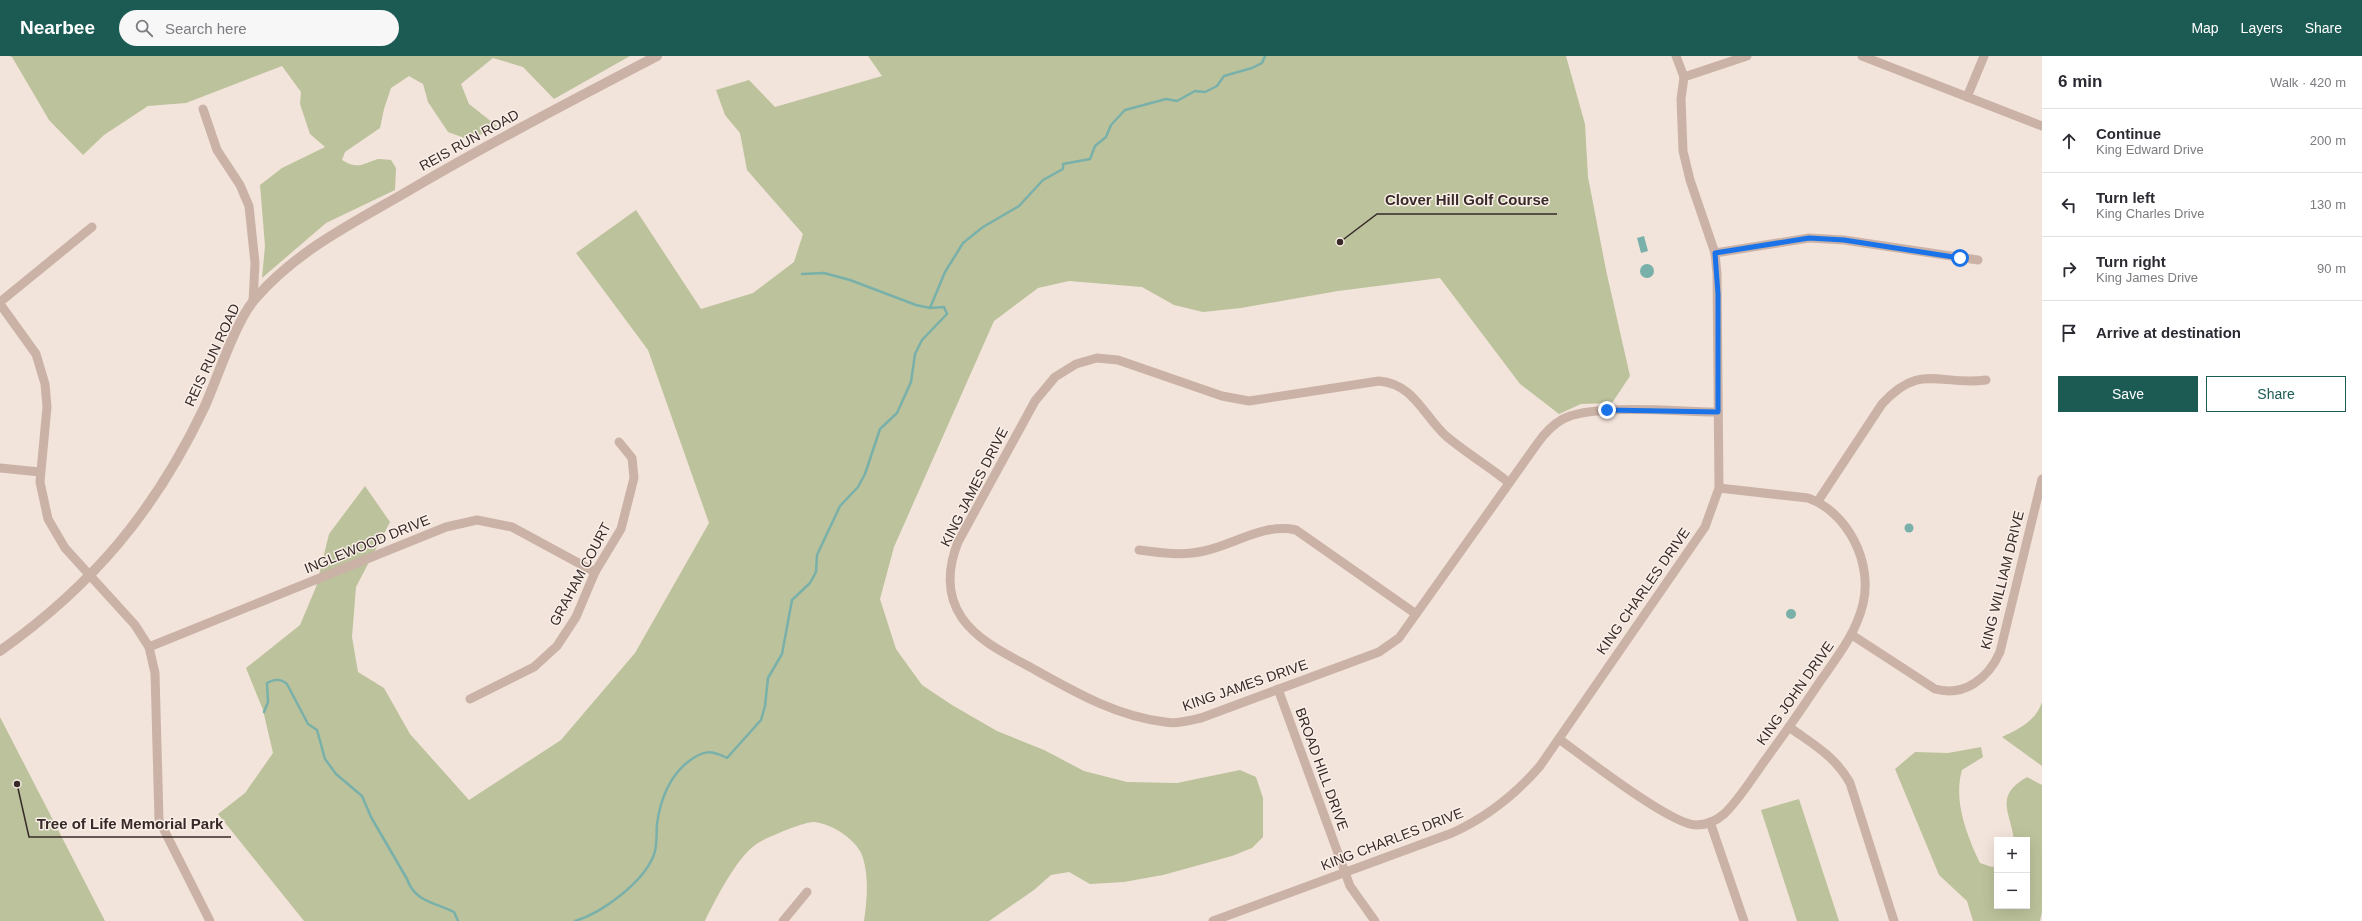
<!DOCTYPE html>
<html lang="en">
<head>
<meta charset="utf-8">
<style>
	:root { --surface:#fff; --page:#f7f7f7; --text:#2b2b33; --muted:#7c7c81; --line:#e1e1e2; --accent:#1c5b54 }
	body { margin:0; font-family:Arial,sans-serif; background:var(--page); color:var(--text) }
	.controls { position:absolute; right:12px; bottom:12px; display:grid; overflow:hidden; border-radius:0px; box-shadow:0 4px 16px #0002 }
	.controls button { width:36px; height:36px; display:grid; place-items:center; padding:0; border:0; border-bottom:1px solid var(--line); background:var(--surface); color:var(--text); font:20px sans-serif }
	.stop { position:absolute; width:12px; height:12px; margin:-9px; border:3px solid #1a73e8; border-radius:50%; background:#fff }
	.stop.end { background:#1a73e8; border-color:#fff; box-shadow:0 1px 4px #0008 }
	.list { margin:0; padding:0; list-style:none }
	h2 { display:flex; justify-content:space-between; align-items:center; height:52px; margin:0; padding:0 16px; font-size:17px }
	h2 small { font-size:13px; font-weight:400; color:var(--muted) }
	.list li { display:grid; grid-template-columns:26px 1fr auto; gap:12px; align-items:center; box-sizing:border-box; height:64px; padding:0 16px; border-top:1px solid var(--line) }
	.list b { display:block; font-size:15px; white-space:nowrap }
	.list p { margin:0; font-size:13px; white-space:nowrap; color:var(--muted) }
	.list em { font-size:13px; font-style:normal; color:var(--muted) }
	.actions { display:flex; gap:8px; padding:12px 16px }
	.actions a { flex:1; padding:9px 0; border:1px solid var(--accent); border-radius:0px; text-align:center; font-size:14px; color:var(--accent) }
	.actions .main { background:var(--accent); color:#fff }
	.icon { flex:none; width:22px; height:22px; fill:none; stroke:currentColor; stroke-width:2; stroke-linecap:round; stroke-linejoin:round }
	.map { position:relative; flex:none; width:2042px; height:865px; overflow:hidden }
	header { display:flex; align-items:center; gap:24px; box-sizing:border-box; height:56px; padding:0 20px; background:var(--accent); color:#fff }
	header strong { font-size:19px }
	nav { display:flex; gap:22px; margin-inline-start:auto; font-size:14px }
	.search { width:280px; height:36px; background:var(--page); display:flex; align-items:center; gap:10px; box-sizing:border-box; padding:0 14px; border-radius:22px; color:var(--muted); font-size:15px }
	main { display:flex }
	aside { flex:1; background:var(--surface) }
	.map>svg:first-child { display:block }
</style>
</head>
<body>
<header>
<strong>Nearbee</strong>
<div class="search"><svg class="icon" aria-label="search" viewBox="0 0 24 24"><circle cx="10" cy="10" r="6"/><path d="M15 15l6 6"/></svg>Search here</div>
<nav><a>Map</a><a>Layers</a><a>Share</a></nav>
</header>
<main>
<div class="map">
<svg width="2042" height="865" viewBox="0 0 2042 865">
	<rect width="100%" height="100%" fill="#f3e4db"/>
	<!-- green -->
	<g fill="#bcc29b">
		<path d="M9,0H630L554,43L523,11L493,2L461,28L469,48L497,70L470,84L448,76L428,46L423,28L409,20L391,32L384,53L380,72L345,96L342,104C357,113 361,109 375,104C379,102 387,104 391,104L396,112L395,134L326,167L262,222L265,190L260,129L282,112L325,91L310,78L300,48L301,36L282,10L186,47L148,50L104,79L83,99L49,64L12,1Z"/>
		<path d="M868,0H1566L1585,68L1588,121L1606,214L1630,320L1612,347L1581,348L1559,358L1520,328L1440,222L1338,235L1241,252L1203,256L1174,249L1142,231L1069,225L1038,232L994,265L894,491L880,543L896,593L922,629L952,649L997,675L1044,694L1084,715L1127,726L1177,727L1240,714L1256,721L1263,742V781L1252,792L1232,800L1163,819L1124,826L1090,828L1069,816L1051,819L1034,834L989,865H864C867,844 869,822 863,802C859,785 831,767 814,766C806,765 762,783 755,789C736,803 715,844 705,865H304L218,758L245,737L273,697L263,654L246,612L300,569L316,531L329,478L365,430L390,466L356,531L352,581L358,616L384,632L410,678L469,744L561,684L635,597L709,467L648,294L576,197L636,154L701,253L753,237L794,206L803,178L747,114L740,77L725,59L716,34L749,24L775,51L882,20Z"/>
		<path d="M2042,646V710L2002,681C2019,673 2036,665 2042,646Z"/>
		<polygon points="0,661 105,865 0,865"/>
		<path d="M1981,691L1983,701L1962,714C1953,744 1967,780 1980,807L1992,811L1997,810V850H2027V784H2014C2010,755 1994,740 2027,721L2042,729V856L2040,865H1973L1967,845L1939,819L1895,713L1915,696L1948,697Z"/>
		<polygon points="1799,743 1839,865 1797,865 1761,754"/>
	</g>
	<!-- water -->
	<g fill="#79b1aa">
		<polygon points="1644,180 1648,195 1641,197 1637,182"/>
		<circle cx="1647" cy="215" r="7"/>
		<circle cx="1909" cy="472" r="4.5"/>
		<circle cx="1791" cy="558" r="5"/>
	</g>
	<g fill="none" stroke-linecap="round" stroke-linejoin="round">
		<!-- stream -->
		<g stroke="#79b1aa" stroke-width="2.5">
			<polyline points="802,218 824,217 850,224 916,249 930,252"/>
			<path d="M264,656L268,646L267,627C274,623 280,622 287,628L308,668L317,674L325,703L336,718L362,740L371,761L407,823C415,846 434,846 454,856L458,865"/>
			<path d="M575,865C602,857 642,827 653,801C658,790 656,779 657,768C660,744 670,719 689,705C704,694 711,694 727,702L761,664L765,650L768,622L782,598L792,544L810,527L816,516L817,499L840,450L858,431L865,418L880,373L897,357L911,326L915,298L922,284L947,258L944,251L930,252L945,216L963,187L983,171L1019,150L1043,124L1063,113V108L1090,103L1095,90L1106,81L1111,69L1125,54L1166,43L1177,45L1195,35L1205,36L1217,30L1224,20L1252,12L1262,7L1265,0"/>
		</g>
		<!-- minor -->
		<g stroke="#cbb2a7" stroke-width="9">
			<polyline points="1862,0 2042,70"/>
			<polyline points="1684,21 1747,0"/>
			<polyline points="1967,41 1984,0"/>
			<polyline points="203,53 217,94 240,129 249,150 255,207 253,246"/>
			<polyline points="1715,197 1809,182 1844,184 1978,204"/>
			<polyline points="0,246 92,171"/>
			<polyline points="0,248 36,298 45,328 47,351 40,426 48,463 65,492 135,569 149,591 155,617 159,764 210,865"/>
			<polyline points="0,412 40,416"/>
			<path d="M1508,426C1488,410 1465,396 1446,380C1423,359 1414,328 1379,325L1249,345L1222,340L1118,304L1097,302L1076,308L1055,321L1035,345L958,486C948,511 946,539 962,562C978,585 1006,598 1030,611C1073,635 1115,660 1165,666C1177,668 1188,665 1201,662L1379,596L1399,582L1537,388C1544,378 1552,369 1563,363C1593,347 1681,356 1718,356"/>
			<path d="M1818,445L1882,348C1920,306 1939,330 1986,324"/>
			<path d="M1139,494C1161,497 1183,500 1204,495C1236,488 1263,467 1296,474L1416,558"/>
			<path d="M1852,579L1935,633C1964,641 1988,623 2000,596L2042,423"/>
			<polyline points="149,591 446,471 477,464 512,471 595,516"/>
			<polyline points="1278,633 1350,830 1375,865"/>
			<polyline points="470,643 534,611 557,590 576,561 595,516 621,473 634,422 632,402 619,386"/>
			<path d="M1789,671C1814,689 1835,700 1850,727L1894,865"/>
			<path d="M1559,683C1584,701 1671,769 1696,769C1706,769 1716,765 1724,758C1740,743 1752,722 1766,703C1785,677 1803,651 1821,624C1838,600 1856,577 1863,548C1873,507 1848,456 1808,442L1719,432"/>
			<polyline points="1710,766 1744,865"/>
			<polyline points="783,865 807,836"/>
			<path d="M1213,865L1452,777C1487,761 1515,739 1540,710L1705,471L1719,432L1717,218L1715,197L1690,124L1683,95L1681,43L1684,21L1676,0"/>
		</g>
		<!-- tertiary -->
		<path stroke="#cbb2a7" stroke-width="10" d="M0,595C93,529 155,455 204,352C218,321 234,269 254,244C295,196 349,169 403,138C486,89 571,45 657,0"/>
	</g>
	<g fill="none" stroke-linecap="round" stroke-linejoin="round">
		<!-- route -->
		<polyline stroke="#1a73e8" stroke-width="5" points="1607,354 1718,356 1718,238 1715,197 1809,182 1844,184 1960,202"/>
	</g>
	<g text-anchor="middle" stroke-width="3" stroke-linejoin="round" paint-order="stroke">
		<!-- street labels -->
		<g font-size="14" fill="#372a28" stroke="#faefe8">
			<text transform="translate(469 84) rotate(-29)" y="5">REIS RUN ROAD</text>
			<text transform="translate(212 299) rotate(-65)" y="5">REIS RUN ROAD</text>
			<text transform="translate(974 431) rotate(-63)" y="5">KING JAMES DRIVE</text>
			<text transform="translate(367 488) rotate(-22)" y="5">INGLEWOOD DRIVE</text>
			<text transform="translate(580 518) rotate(-62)" y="5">GRAHAM COURT</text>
			<text transform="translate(2002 524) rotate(-76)" y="5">KING WILLIAM DRIVE</text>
			<text transform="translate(1643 535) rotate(-55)" y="5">KING CHARLES DRIVE</text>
			<text transform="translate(1245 629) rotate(-19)" y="5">KING JAMES DRIVE</text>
			<text transform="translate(1795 637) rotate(-55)" y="5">KING JOHN DRIVE</text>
			<text transform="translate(1322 713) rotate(70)" y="5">BROAD HILL DRIVE</text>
			<text transform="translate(1392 783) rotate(-21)" y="5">KING CHARLES DRIVE</text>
		</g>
	</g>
	<!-- callouts -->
	<path fill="none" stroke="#372a28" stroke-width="1.5" d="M1340 186L1377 158H1557M17 728L29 781H231"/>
	<g fill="#372a28" stroke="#faefe8" stroke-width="1.5">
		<circle cx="1340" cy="186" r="4"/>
		<circle cx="17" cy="728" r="4"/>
	</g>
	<g font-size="15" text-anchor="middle" font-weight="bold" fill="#372a28" stroke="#faefe8" stroke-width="3" stroke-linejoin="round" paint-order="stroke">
		<text x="1467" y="149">Clover Hill Golf Course</text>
		<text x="130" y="773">Tree of Life Memorial Park</text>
	</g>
</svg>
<div class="controls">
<button>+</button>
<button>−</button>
</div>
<div class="stop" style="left:1960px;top:202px"></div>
<div class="stop end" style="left:1607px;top:354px"></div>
</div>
<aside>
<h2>6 min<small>Walk · 420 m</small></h2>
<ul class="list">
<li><svg class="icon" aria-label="ahead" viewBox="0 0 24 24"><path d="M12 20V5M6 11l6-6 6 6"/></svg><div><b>Continue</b><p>King Edward Drive</p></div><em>200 m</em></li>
<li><svg class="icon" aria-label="left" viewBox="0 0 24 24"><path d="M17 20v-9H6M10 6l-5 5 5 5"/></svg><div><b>Turn left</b><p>King Charles Drive</p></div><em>130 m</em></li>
<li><svg class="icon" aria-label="right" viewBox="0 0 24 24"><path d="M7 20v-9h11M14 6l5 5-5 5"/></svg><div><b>Turn right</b><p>King James Drive</p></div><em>90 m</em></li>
<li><svg class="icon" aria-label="arrive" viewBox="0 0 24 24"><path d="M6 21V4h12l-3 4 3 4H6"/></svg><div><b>Arrive at destination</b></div></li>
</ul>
<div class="actions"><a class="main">Save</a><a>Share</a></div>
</aside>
</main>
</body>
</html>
